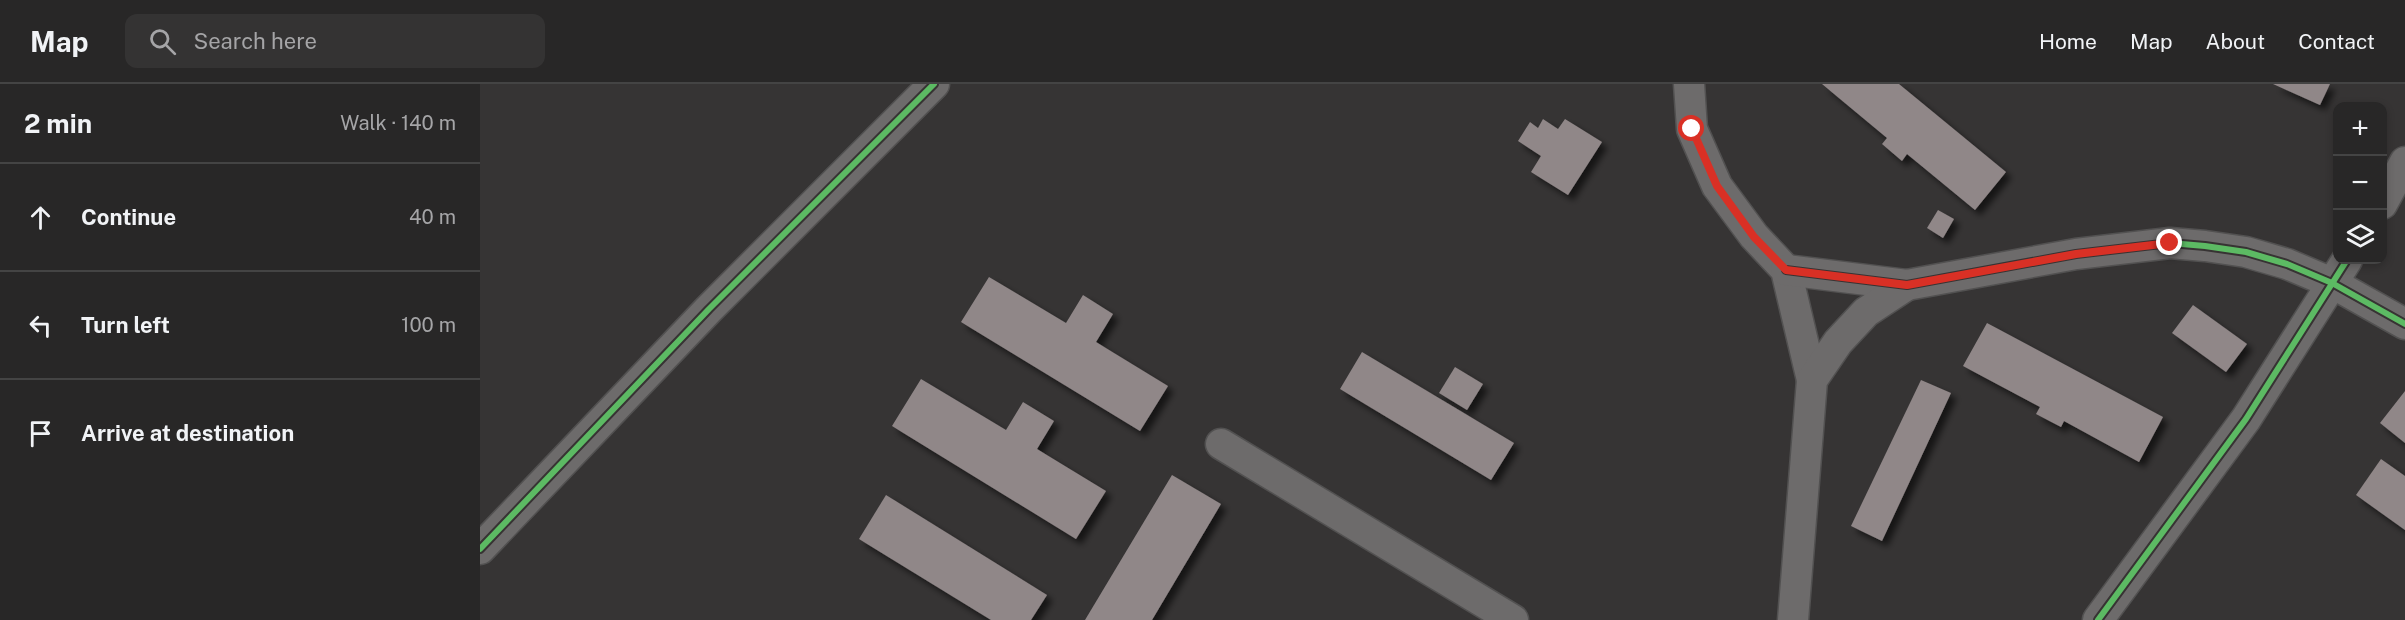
<!DOCTYPE html>
<html lang="en">
<head>
<meta charset="utf-8">
<style>
	:root { --surface:#282727; --page:#343333; --text:#f1f3f6; --muted:#a5a5a7; --line:#444 }
	body { margin:0; font-family:"Public Sans",sans-serif; background:var(--page); color:var(--text) }
	.controls { position:absolute; right:18px; top:18px; display:grid; overflow:hidden; border-radius:12px; box-shadow:0 3px 9px #0003 }
	.controls button { width:54px; height:54px; display:grid; place-items:center; padding:0; border:0; border-bottom:2px solid var(--line); background:var(--surface); color:var(--text); font:30px sans-serif }
	.stop { position:absolute; width:18px; height:18px; margin:-14px; border:4px solid #d93025; border-radius:50%; background:#fff }
	.stop.end { background:#d93025; border-color:#fff; box-shadow:0 2px 6px #0008 }
	.list { margin:0; padding:0; list-style:none }
	h2 { display:flex; justify-content:space-between; align-items:center; height:78px; margin:0; padding:0 24px; font-size:26px }
	h2 small { font-size:20px; font-weight:400; color:var(--muted) }
	.list li { display:grid; grid-template-columns:39px 1fr auto; gap:18px; align-items:center; box-sizing:border-box; height:108px; padding:0 24px; border-top:2px solid var(--line) }
	.list b { display:block; font-size:22px; white-space:nowrap }
	.list em { font-size:20px; font-style:normal; color:var(--muted) }
	.icon { flex:none; width:33px; height:33px; fill:none; stroke:currentColor; stroke-width:2; stroke-linecap:round; stroke-linejoin:round }
	.map { position:relative; flex:none; width:1925px; height:536px; overflow:hidden }
	header { display:flex; align-items:center; gap:36px; box-sizing:border-box; height:84px; padding:0 30px; background:var(--surface); border-bottom:2px solid var(--line) }
	header strong { font-size:28px }
	nav { display:flex; gap:33px; margin-inline-start:auto; font-size:21px }
	.search { width:420px; height:54px; background:var(--page); display:flex; align-items:center; gap:15px; box-sizing:border-box; padding:0 21px; border-radius:12px; color:var(--muted); font-size:22px }
	main { display:flex }
	aside { flex:1; background:var(--surface) }
	.map>svg:first-child { display:block }
</style>
</head>
<body>
<header>
<strong>Map</strong>
<div class="search"><svg class="icon" aria-label="search" viewBox="0 0 24 24"><circle cx="10" cy="10" r="6"/><path d="M15 15l6 6"/></svg>Search here</div>
<nav><a>Home</a><a>Map</a><a>About</a><a>Contact</a></nav>
</header>
<main>
<aside>
<h2>2 min<small>Walk · 140 m</small></h2>
<ul class="list">
<li><svg class="icon" aria-label="ahead" viewBox="0 0 24 24"><path d="M12 20V5M6 11l6-6 6 6"/></svg><div><b>Continue</b></div><em>40 m</em></li>
<li><svg class="icon" aria-label="left" viewBox="0 0 24 24"><path d="M17 20v-9H6M10 6l-5 5 5 5"/></svg><div><b>Turn left</b></div><em>100 m</em></li>
<li><svg class="icon" aria-label="arrive" viewBox="0 0 24 24"><path d="M6 21V4h12l-3 4 3 4H6"/></svg><div><b>Arrive at destination</b></div></li>
</ul>
</aside>
<div class="map">
<svg width="1925" height="536" viewBox="0 0 1925 536">
	<defs>
		<filter id="shadow"><feDropShadow dx="5.5" dy="5.5" stdDeviation="3" flood-color="#0009"/></filter>
	</defs>
	<rect width="100%" height="100%" fill="#363434"/>
	<!-- building -->
	<g fill="#908788" filter="url(#shadow)">
		<polygon points="1342,0 1419,0 1526,88 1495,126 1427,70 1422,77 1402,60 1407,54"/>
		<polygon points="1793,0 1850,0 1840,21"/>
		<polygon points="1063,35 1078,45 1085,35 1122,58 1088,111 1051,88 1061,72 1038,57 1050,38 1058,44"/>
		<polygon points="1458,126 1474,135 1463,154 1447,144"/>
		<polygon points="509,193 586,239 603,211 633,230 616,258 688,302 660,347 481,238"/>
		<polygon points="1713,221 1767,260 1746,288 1692,249"/>
		<polygon points="1507,239 1683,333 1659,378 1584,337 1581,343 1556,330 1560,323 1483,282"/>
		<polygon points="882,268 1034,359 1011,396 860,305"/>
		<polygon points="975,283 1003,300 987,326 959,309"/>
		<polygon points="441,295 526,346 543,318 574,337 557,365 626,407 596,455 412,342"/>
		<polygon points="1441,296 1471,309 1402,457 1371,442"/>
		<polygon points="1925,307 1925,359 1900,339"/>
		<polygon points="1901,375 1925,392 1925,446 1876,411"/>
		<polygon points="692,391 741,420 672,536 605,536"/>
		<polygon points="406,411 567,511 551,536 511,536 379,455"/>
	</g>
	<g fill="none" stroke-linecap="round" stroke-linejoin="round">
		<!-- street casing -->
		<g stroke="#525151" stroke-width="33">
			<g id="street">
				<polyline points="1209,0 1212,45 1237,102 1274,152 1306,186 1332,296"/>
				<polyline points="1902,120 1925,78"/>
				<polyline points="1306,186 1427,201 1596,170 1690,159 1725,162 1766,168 1807,180 1852,199 1925,240"/>
				<polyline points="741,360 1033,536"/>
				<polyline points="0,465 229,225 454,0"/>
				<polyline points="1313,536 1332,296 1358,258 1386,228 1427,201"/>
				<polyline points="1618,536 1766,335 1867,176"/>
			</g>
		</g>
		<!-- street -->
		<use href="#street" stroke="#6d6b6b" stroke-width="30"/>
		<!-- cycleway casing -->
		<g stroke="#373333" stroke-width="10">
			<g id="cycleway">
				<polyline points="1306,186 1427,201 1596,170 1690,159 1725,162 1766,168 1807,180 1852,199 1925,240"/>
				<polyline points="0,465 229,225 454,0"/>
				<polyline points="1618,536 1766,335 1867,176"/>
			</g>
		</g>
		<!-- cycleway -->
		<use href="#cycleway" stroke="#5cba63" stroke-width="6"/>
	</g>
	<g fill="none" stroke-linecap="round" stroke-linejoin="round">
		<!-- route -->
		<polyline stroke="#d93025" stroke-width="8" points="1212,45 1237,102 1274,153 1306,186 1427,201 1596,170 1690,159"/>
	</g>
</svg>
<div class="controls">
<button>+</button>
<button>−</button>
<button><svg class="icon" aria-label="layers" viewBox="0 0 24 24"><path d="M12 4l9 5-9 5-9-5zM3 14l9 5 9-5"/></svg></button>
</div>
<div class="stop" style="left:1212px;top:45px"></div>
<div class="stop end" style="left:1690px;top:159px"></div>
</div>
</main>
</body>
</html>
